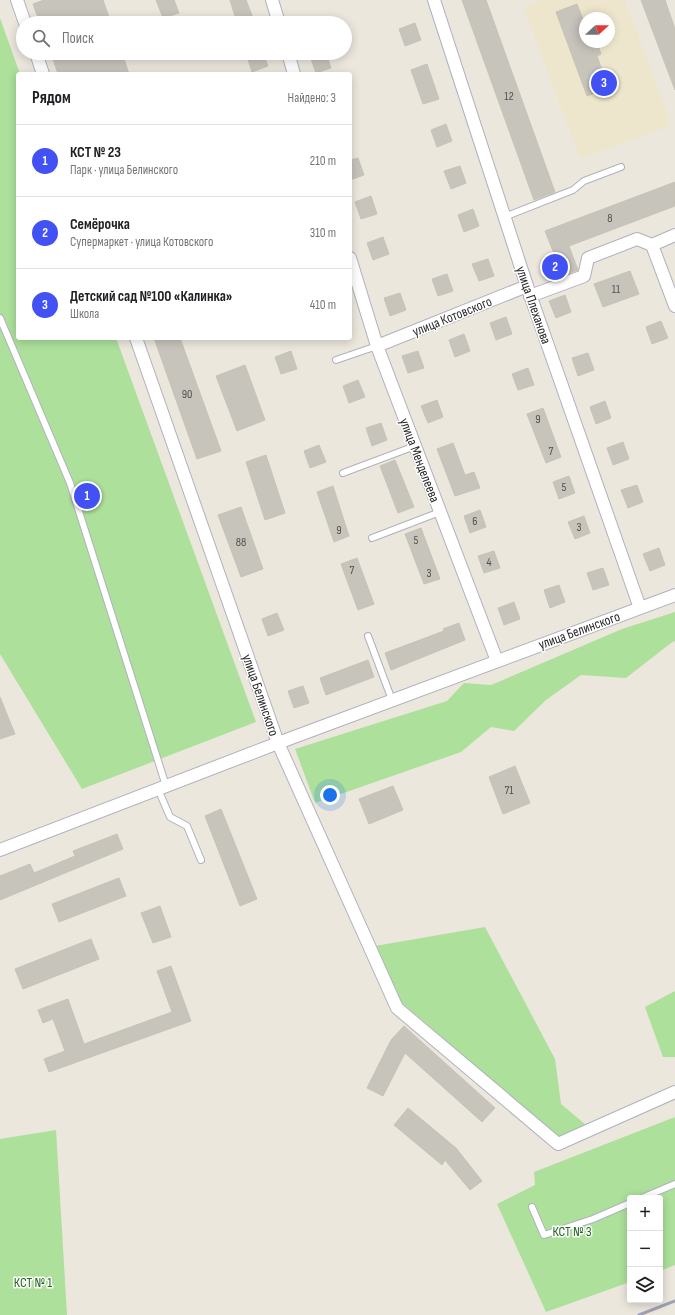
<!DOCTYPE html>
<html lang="ru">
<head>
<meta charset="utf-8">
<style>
	:root { --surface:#fff; --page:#f2f2f2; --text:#202124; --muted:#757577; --line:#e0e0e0; --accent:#4251f3 }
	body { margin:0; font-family:"Sofia Sans Condensed",sans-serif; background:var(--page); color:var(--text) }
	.controls { position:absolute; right:12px; bottom:12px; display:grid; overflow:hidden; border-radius:4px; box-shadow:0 2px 10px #0003 }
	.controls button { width:36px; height:36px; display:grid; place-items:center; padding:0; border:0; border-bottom:1px solid var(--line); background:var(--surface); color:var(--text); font:20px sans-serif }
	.compass { position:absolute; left:579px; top:12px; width:36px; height:36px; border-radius:50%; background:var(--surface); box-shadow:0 2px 10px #0003; rotate:69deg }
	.you { position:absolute; left:330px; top:795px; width:14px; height:14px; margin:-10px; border:3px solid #fff; border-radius:50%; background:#1a73e8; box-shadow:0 0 0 6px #1a73e833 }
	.badge { display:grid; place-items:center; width:26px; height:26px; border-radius:50%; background:var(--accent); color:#fff; font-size:13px; font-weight:700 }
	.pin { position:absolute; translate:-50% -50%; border:2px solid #fff; box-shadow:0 1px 4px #0006 }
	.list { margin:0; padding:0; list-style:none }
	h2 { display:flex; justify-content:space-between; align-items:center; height:52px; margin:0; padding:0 16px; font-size:17px }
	h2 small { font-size:13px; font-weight:400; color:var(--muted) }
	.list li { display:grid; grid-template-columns:26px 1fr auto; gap:12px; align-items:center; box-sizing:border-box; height:72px; padding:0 16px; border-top:1px solid var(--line) }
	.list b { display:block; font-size:15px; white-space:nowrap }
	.list p { margin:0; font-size:13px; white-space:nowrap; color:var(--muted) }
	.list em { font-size:13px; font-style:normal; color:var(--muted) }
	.icon { flex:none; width:22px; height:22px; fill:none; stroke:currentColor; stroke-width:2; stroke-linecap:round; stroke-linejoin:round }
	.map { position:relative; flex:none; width:675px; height:1315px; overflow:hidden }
	.search { position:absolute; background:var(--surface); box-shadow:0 2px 10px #0003; left:16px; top:16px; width:336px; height:44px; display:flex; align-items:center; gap:10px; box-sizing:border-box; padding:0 14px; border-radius:22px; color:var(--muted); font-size:15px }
	.panel { position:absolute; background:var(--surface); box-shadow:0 2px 10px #0003; left:16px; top:72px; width:336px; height:268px; border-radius:4px }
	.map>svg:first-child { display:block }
</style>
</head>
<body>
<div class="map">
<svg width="675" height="1315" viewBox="0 0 675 1315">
	<rect width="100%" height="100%" fill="#ece7dd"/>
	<!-- education -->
	<path fill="#ede6cd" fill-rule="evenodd" d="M543,0H625L672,125L580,159L523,7ZM585,18H609V42H585Z"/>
	<!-- green -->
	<g fill="#ace09b">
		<polygon points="0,18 20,74 18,74 18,338 116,338 256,722 82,789 0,654"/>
		<polygon points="675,612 675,641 671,643 626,678 581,675 546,700 514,731 491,727 461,752 315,803 295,749 447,701 464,683 491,685 622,629"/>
		<polygon points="485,927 555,1059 561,1104 586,1125 559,1138 401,1002 375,946"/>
		<polygon points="675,991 675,1057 663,1057 645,1007"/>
		<polygon points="675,1117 675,1265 660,1271 660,1198 630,1198 630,1282 546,1312 497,1204 535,1185 534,1172"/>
		<polygon points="56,1130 67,1315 0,1315 0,1139"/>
	</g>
	<!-- building -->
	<g fill="#c7c4bc" stroke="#c7c3b6">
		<polygon points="44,0 103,0 111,23 40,23 33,4"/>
		<polygon points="156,0 174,0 179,13 163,18"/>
		<polygon points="230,0 246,0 255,23 237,23"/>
		<polygon points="462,0 486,0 555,192 534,200"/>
		<polygon points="641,0 665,0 675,29 675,90"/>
		<polygon points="577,4 585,25 585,42 597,42 601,54 597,56 608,88 587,96 556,12"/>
		<polygon points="415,23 421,40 405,46 399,29"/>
		<polygon points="51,53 122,53 129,74 58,74"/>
		<polygon points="246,53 263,53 268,66 252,72"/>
		<polygon points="319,53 326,53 331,68 316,73 310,56"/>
		<polygon points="427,64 439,99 423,104 411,70"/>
		<polygon points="446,124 452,141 437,147 431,130"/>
		<polygon points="358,158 364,175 350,180 350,160"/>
		<polygon points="460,166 466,183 451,189 444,171"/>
		<polygon points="675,182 675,206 569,246 578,270 556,278 549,258 555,256 545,231"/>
		<polygon points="371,196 377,214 361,219 355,202"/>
		<polygon points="473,209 479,226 464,232 458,215"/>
		<polygon points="383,237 389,254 373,260 367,243"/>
		<polygon points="488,259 494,276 479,281 472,264"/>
		<polygon points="630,271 639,294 603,307 594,284"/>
		<polygon points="447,274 453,291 438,296 432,279"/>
		<polygon points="400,293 406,310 390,316 384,298"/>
		<polygon points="565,295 571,312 556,318 549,301"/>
		<polygon points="506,317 512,334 496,340 490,323"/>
		<polygon points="661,321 668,338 652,344 646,327"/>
		<polygon points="464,334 470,351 455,357 449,340"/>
		<polygon points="154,338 180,338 221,451 197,459"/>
		<polygon points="291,351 297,369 281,374 275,357"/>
		<polygon points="418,351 424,368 408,373 402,356"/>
		<polygon points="588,353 594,370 578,376 572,358"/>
		<polygon points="245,365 265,420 237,431 216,376"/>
		<polygon points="528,368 534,385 518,390 512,374"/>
		<polygon points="358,380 365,397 349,403 343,386"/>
		<polygon points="437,400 443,417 428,423 421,406"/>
		<polygon points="605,401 611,418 596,424 590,407"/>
		<polygon points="543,408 561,457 546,463 527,414"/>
		<polygon points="381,423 387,440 372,446 366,428"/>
		<polygon points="623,442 629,459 613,465 607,448"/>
		<polygon points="453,443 465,475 474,472 480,488 455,496 437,449"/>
		<polygon points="319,445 326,462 310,468 304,451"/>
		<polygon points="266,455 285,513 265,520 246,462"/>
		<polygon points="395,460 414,507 398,513 380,466"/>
		<polygon points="569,476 575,493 559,499 553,482"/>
		<polygon points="637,485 643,502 628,508 621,490"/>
		<polygon points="333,486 349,536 334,542 317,492"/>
		<polygon points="241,507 263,569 241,577 218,515"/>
		<polygon points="480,510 486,527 470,533 464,516"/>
		<polygon points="584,516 590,533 575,539 568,522"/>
		<polygon points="421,528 440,579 424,584 405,534"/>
		<polygon points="659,548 665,565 650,571 643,554"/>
		<polygon points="494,551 500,568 484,573 478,556"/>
		<polygon points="357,558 374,604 358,610 341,564"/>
		<polygon points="603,568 609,585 593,590 587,573"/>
		<polygon points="559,585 565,602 550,608 544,590"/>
		<polygon points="514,602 520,619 504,625 498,608"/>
		<polygon points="277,613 284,630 268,636 262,619"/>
		<polygon points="459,623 465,640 391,670 385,653 444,631 443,629"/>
		<polygon points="368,660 374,677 326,695 320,678"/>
		<polygon points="303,686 309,703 294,708 288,691"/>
		<polygon points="0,697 15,734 0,739"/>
		<polygon points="515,766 530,803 503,814 489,777"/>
		<polygon points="393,786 403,810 369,824 359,799"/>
		<polygon points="221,809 257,899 240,906 205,816"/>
		<polygon points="117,834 123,849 0,900 0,876 30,864 34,873 75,856 73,851"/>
		<polygon points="119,878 126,896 59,922 52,904"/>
		<polygon points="160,906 171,937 153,943 141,913"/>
		<polygon points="91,939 99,959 23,989 15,969"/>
		<polygon points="171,966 191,1021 49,1072 44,1059 65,1051 53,1019 43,1023 38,1010 68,999 84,1044 172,1012 157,971"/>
		<polygon points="404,1026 495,1108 482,1122 405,1053 383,1096 367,1088 391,1040"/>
		<polygon points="408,1108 456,1148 482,1181 470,1190 445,1160 442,1165 394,1125"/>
	</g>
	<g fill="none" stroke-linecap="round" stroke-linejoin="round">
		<!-- service casing -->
		<g stroke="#b0b1bd" stroke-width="8">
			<g id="service">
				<polyline points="206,54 208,53"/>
				<polyline points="504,217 573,190 584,181 621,167"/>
				<polyline points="0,318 70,483 166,786"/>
				<polyline points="336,360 377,346"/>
				<polyline points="343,473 415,446"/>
				<polyline points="372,538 440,512"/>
				<polyline points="368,636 392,700"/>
				<polyline points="158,789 170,817 187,826 201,860"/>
				<polyline points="642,1198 675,1184"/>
				<polyline points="532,1207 544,1235 593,1219 630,1203"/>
			</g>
		</g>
		<!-- minor casing -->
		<g stroke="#b0b1bd" stroke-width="14">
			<g id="minor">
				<polyline points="17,0 25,23"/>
				<polyline points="272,0 279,23"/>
				<polyline points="434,0 527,286 640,608"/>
				<polyline points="36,53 43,74"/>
				<polyline points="288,53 294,74"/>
				<polyline points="652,245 675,306"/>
				<polyline points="350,258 377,346 497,661"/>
				<polyline points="530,296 584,276 588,258 637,239 652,245 675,235"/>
				<polyline points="136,338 278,743 397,1008 558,1144 675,1092"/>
				<polyline points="377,346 527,286"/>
				<polyline points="0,850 278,743 675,595"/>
			</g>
		</g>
		<!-- service -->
		<use href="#service" stroke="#fff" stroke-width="6"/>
		<!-- minor -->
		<use href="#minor" stroke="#fff" stroke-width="12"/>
		<!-- rail -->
		<polyline stroke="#a0a0b4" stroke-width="3" points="639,1315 675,1301"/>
	</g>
	<g text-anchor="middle" stroke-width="3" stroke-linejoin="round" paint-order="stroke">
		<!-- number labels -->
		<g font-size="12" fill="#51504e">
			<text x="509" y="100">12</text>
			<text x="610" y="222">8</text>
			<text x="616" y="293">11</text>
			<text x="187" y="398">90</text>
			<text x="538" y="423">9</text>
			<text x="551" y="455">7</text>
			<text x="564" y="491">5</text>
			<text x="475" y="525">6</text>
			<text x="579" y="531">3</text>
			<text x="339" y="534">9</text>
			<text x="416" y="544">5</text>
			<text x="241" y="546">88</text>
			<text x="489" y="566">4</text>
			<text x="352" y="574">7</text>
			<text x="429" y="577">3</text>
			<text x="509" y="794">71</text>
		</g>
		<!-- street labels -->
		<g font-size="14" fill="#2a2a2a" stroke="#fff">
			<text transform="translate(534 305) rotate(71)" y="5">улица Плеханова</text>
			<text transform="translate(452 316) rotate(-22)" y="5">улица Котовского</text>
			<text transform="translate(420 460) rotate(69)" y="5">улица Менделеева</text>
			<text transform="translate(579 630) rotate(-20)" y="5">улица Белинского</text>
			<text transform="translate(261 695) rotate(71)" y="5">улица Белинского</text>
		</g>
		<!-- park labels -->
		<g font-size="14" fill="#24651d" stroke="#fff">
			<text x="572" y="1236">КСТ № 3</text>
			<text x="33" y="1287">КСТ № 1</text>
		</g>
	</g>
</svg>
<div class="controls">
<button>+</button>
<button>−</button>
<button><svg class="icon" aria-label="layers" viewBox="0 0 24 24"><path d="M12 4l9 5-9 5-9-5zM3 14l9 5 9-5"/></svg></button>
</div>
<svg class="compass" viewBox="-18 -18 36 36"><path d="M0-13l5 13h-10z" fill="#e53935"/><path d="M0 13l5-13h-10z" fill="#757577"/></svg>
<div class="you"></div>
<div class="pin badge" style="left:87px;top:496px">1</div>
<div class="pin badge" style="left:555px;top:267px">2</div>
<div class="pin badge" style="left:604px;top:83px">3</div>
<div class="search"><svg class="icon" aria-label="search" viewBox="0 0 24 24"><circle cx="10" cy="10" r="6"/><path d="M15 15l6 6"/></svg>Поиск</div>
<section class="panel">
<h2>Рядом<small>Найдено: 3</small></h2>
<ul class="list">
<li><span class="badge">1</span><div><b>КСТ № 23</b><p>Парк · улица Белинского</p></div><em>210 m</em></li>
<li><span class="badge">2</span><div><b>Семёрочка</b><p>Супермаркет · улица Котовского</p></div><em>310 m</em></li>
<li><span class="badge">3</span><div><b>Детский сад №100 «Калинка»</b><p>Школа</p></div><em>410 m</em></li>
</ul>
</section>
</div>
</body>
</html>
